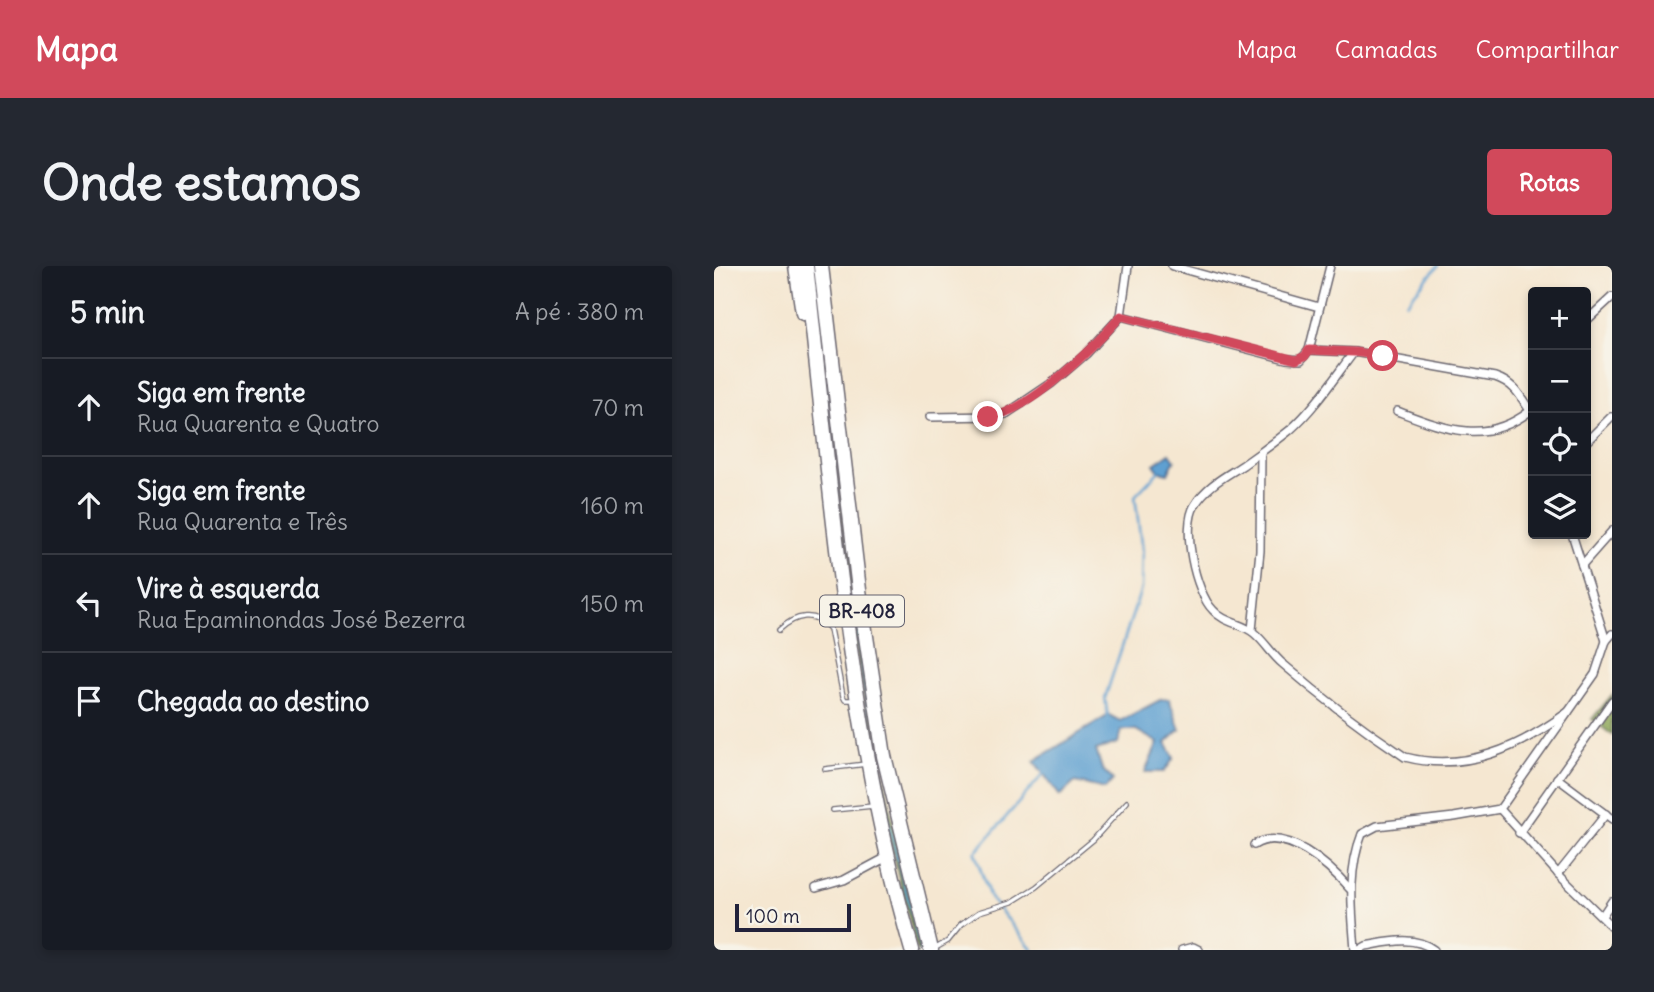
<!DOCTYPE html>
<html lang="pt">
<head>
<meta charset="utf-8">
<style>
	:root { --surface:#171b24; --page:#242831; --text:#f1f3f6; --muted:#9ea1a6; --line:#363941; --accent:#d1495b }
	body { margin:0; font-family:Delius,sans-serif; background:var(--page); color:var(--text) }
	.controls { position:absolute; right:21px; top:21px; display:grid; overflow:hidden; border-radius:7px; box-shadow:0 4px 10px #0003 }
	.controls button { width:63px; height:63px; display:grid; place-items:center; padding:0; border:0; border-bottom:2px solid var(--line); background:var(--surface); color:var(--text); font:35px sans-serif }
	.scale { position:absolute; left:21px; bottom:18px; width:116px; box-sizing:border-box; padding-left:7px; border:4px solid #22223b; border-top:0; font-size:19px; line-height:24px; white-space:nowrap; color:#22223b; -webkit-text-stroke:5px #f7f3e8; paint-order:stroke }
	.stop { position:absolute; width:21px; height:21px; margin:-16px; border:5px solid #d1495b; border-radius:50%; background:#fff }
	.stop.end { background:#d1495b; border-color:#fff; box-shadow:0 2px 7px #0008 }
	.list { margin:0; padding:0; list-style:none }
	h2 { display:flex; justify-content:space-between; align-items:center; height:91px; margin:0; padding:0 28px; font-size:30px }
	h2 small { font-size:23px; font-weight:400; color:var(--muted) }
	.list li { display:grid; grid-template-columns:46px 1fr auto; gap:21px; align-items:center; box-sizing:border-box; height:98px; padding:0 28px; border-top:2px solid var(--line) }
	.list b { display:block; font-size:26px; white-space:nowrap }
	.list p { margin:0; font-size:23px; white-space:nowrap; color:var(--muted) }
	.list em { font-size:23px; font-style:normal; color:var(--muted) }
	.icon { flex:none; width:38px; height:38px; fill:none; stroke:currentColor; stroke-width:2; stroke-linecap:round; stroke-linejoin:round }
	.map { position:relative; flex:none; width:898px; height:684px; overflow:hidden; border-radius:7px }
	header { display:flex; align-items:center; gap:42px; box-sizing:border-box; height:98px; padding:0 35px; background:var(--accent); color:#fff }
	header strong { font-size:33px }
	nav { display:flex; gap:38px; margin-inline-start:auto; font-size:24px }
	.intro { display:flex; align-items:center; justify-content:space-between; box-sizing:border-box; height:168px; padding:0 42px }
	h1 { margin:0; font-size:49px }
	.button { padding:18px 32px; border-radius:7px; background:var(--accent); color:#fff; font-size:24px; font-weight:700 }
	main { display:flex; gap:42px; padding:0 42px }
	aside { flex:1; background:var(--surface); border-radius:7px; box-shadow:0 4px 10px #0003 }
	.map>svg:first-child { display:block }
</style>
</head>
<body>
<header>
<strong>Mapa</strong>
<nav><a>Mapa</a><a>Camadas</a><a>Compartilhar</a></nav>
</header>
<div class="intro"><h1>Onde estamos</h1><a class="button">Rotas</a></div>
<main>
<aside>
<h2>5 min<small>A pé · 380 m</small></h2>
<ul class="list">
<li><svg class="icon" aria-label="ahead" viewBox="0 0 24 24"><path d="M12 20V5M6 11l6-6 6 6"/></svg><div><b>Siga em frente</b><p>Rua Quarenta e Quatro</p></div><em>70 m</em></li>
<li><svg class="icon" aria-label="ahead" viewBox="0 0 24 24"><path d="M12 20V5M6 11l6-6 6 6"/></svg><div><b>Siga em frente</b><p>Rua Quarenta e Três</p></div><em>160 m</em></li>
<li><svg class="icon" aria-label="left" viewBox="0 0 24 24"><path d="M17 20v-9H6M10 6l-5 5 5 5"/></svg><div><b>Vire à esquerda</b><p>Rua Epaminondas José Bezerra</p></div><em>150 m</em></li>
<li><svg class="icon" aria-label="arrive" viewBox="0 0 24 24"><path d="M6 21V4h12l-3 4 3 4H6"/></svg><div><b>Chegada ao destino</b></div></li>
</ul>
</aside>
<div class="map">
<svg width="898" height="684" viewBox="0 0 898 684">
	<rect width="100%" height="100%" fill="#f7f3e8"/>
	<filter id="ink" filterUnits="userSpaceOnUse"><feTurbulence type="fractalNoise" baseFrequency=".0143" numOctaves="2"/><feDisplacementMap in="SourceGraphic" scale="14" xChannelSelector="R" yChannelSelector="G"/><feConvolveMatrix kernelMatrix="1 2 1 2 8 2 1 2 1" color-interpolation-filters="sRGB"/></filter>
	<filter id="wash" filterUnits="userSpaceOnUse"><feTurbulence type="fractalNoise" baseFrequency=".00686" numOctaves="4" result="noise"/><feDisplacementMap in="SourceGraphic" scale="28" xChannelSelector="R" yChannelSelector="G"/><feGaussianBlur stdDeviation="1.57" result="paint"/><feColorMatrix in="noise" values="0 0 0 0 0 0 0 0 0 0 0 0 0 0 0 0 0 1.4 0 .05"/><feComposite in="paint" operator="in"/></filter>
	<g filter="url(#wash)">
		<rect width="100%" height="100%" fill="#f5e7d1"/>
		<!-- forest -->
		<g fill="#8ba557" stroke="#566449" stroke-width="2">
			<polygon points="97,0 105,0 163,477 187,597 210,684 203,684 164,527 138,352"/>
			<polygon points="898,429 898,469 878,453"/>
		</g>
		<!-- water -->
		<g fill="#5ea0d1" stroke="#406186" stroke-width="2">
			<polygon points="456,187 461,194 454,207 445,205 440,198"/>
			<polygon points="455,433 466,464 452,477 460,492 450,506 431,506 444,477 422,464 407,464 404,477 382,484 388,503 399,514 391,523 361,516 346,530 320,495 395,449 406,455 446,434"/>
		</g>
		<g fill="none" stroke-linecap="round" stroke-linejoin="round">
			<!-- stream -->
			<g stroke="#5ea0d1" stroke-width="2.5">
				<polyline points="692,37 724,0"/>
				<polyline points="142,351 158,475 169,535"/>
				<polyline points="394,451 391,432 427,323 428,286 421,230 445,205"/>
				<polyline points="172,548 207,684"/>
				<polyline points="319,684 276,632 261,587 331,506"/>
			</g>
		</g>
	</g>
	<g filter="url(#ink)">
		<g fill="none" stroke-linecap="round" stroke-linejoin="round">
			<!-- lane casing -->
			<g stroke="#6c6770" stroke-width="6">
				<g id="lane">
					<path d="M65,364C81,349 101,344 116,363L129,430L131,434H141"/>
					<polyline points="111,503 152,498"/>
					<polyline points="119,544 159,540"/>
					<polyline points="220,683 234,675 247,659 265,646 298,636 322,621 379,574 413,536"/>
				</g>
			</g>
			<!-- street casing -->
			<g stroke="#6c6770" stroke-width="10">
				<g id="street">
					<polyline points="458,0 605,41"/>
					<polyline points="407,50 572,93 587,94 595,84 616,0"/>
					<polyline points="872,55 898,31"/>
					<path d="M595,84L640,86L781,111C802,118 807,132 819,149"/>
					<path d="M640,86C620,112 601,142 576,164C561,176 545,188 529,199C512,210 492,220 481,239C467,261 481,326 499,344C510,357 528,357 540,367C551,376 558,389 569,398C607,431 649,463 691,491C752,507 806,481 854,446"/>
					<path d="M683,145C731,163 771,180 816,145"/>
					<polyline points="216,151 284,150 292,148 338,117 372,88 407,50 414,0"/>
					<polyline points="872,176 897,151"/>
					<polyline points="858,268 892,375"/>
					<polyline points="868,299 898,265"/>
					<polyline points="538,364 546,285 547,187"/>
					<polyline points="898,368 892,375 881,408 786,543 847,611 898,661"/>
					<polyline points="843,512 898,553"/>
					<polyline points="805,567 898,435"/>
					<path d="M540,579C571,559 616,600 636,623"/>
					<polyline points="844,608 892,548"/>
					<polyline points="102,622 130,614 173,591"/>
					<polyline points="888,650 898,635"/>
					<polyline points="468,684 479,681 485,684"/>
					<path d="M641,684C638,644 633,606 648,568L663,560L740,551L786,543"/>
					<path d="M645,684L652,680C675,676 699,669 720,684"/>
				</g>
			</g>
			<!-- highway casing -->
			<g stroke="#6c6770" stroke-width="17">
				<g id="highway">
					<polyline points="82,0 89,47"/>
					<path d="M92,0C118,229 134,462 198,684"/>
					<polyline points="107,0 145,324 170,490 217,684"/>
				</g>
			</g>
			<!-- lane -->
			<use href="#lane" stroke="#fff" stroke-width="3.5"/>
			<!-- street -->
			<use href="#street" stroke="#fff" stroke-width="7"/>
			<!-- highway -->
			<use href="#highway" stroke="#fff" stroke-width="14"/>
		</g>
	</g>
	<g fill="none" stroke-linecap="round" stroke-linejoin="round" filter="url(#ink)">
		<!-- route -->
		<path stroke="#d1495b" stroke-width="9" d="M274,151C315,147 380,81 407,50L582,94L591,90L595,84L640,86L669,90"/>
	</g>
	<g text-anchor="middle" stroke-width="6" stroke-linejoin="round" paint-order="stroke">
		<!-- shield labels -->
		<rect fill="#f7f3e8" stroke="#62616f" stroke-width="2" x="106" y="329.5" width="84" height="31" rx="5"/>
		<g font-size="19" font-weight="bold" fill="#22223b">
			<text x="148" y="352">BR-408</text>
		</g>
	</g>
</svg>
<div class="controls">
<button>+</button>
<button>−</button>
<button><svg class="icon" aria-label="locate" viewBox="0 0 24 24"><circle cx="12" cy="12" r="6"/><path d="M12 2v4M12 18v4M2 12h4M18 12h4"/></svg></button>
<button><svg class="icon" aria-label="layers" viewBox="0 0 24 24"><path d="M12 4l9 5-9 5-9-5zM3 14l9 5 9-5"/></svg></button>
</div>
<div class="scale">100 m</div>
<div class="stop" style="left:669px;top:90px"></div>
<div class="stop end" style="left:274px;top:151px"></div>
</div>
</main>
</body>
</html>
